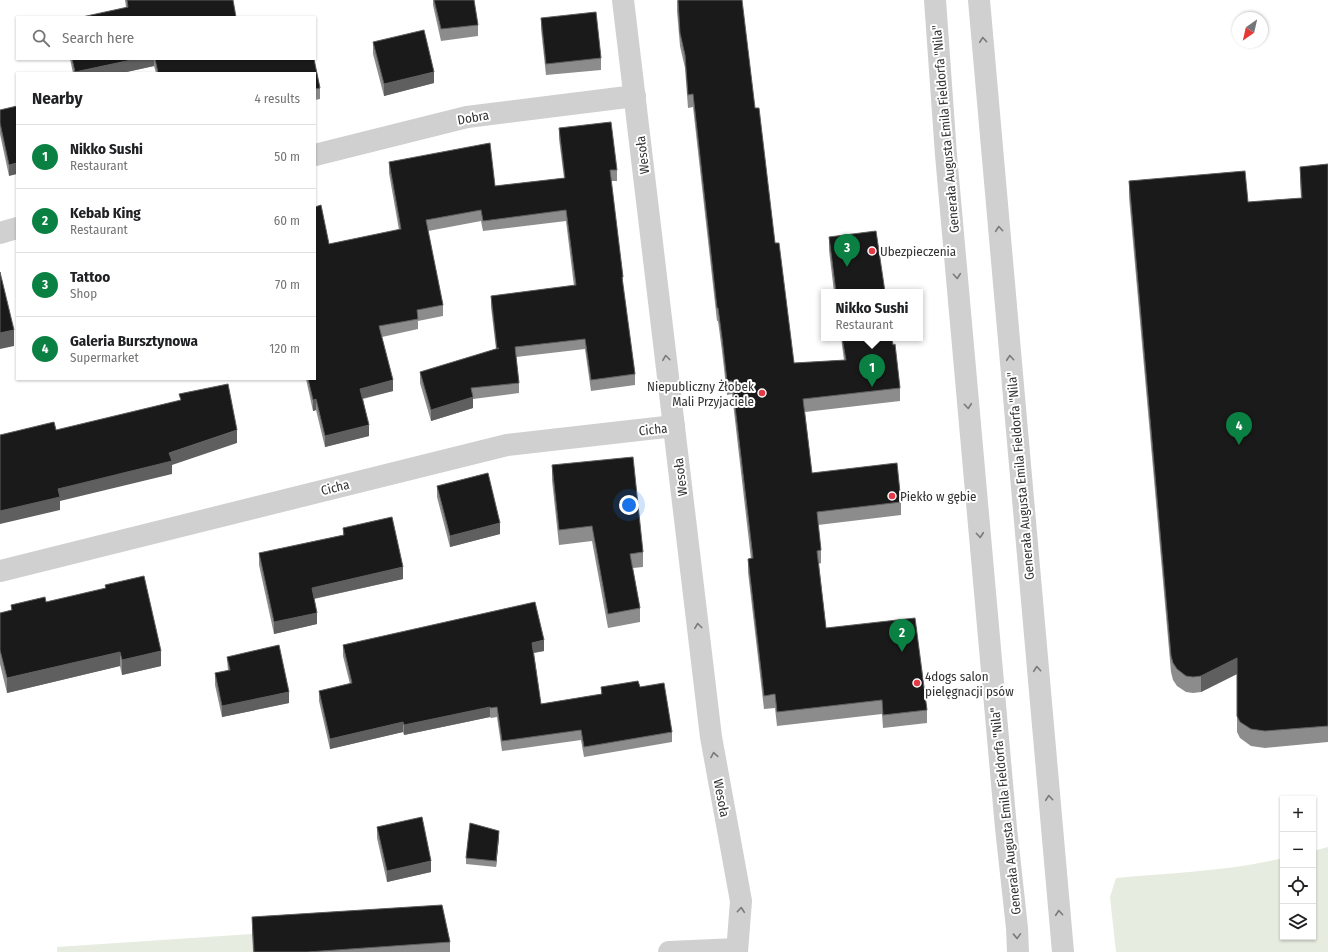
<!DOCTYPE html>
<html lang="en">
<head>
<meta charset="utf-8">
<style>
	:root { --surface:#fff; --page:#f6f6f6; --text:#202124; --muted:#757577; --line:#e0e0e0; --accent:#0b8043 }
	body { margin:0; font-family:"Fira Sans Condensed",sans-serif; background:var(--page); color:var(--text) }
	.controls { position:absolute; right:12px; bottom:12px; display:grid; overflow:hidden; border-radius:0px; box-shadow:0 1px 3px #0004 }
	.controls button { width:36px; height:36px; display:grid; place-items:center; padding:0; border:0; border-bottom:1px solid var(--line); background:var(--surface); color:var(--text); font:20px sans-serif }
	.compass { position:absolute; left:1232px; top:12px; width:36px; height:36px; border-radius:50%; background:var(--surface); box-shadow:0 1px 3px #0004; rotate:214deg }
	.you { position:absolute; left:629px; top:505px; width:14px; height:14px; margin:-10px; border:3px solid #fff; border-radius:50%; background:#1a73e8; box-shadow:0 0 0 6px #1a73e833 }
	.badge { display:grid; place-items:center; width:26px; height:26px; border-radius:50%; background:var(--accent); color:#fff; font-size:13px; font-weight:700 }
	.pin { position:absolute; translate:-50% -33px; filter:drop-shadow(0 1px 2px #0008) }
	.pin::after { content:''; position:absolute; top:21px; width:14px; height:12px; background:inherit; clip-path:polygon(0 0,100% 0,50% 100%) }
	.popup { position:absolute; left:821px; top:289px; width:102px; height:52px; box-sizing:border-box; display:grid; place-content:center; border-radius:0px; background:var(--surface); filter:drop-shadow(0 1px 3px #0005); font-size:13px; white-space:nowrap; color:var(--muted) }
	.popup b { font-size:15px; color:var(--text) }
	.popup::after { content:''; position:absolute; left:50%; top:100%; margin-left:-8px; border:8px solid transparent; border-top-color:var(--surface) }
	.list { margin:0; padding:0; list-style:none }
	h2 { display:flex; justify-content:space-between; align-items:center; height:52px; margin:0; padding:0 16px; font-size:17px }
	h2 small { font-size:13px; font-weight:400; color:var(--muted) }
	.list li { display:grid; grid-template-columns:26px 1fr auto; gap:12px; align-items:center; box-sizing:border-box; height:64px; padding:0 16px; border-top:1px solid var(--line) }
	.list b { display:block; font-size:15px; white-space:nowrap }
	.list p { margin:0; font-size:13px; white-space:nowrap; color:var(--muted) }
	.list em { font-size:13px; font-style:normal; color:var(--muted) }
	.icon { flex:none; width:22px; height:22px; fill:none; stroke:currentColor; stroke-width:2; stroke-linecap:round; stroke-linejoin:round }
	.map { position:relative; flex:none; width:1328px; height:952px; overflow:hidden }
	.search { position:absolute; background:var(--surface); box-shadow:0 1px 3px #0004; left:16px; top:16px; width:300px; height:44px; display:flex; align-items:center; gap:10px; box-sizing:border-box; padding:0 14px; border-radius:0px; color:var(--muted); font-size:15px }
	.panel { position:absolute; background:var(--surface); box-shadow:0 1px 3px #0004; left:16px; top:72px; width:300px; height:308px; border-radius:0px }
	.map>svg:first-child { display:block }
</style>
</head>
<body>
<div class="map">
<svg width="1328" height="952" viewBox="0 0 1328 952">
	<rect width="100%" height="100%" fill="#fff"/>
	<!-- green -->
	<g fill="#e6ecdf">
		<path d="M1328,847V952H1116L1110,897L1116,878C1172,873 1229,871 1283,858V937H1313V851Z"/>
		<polygon points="252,934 253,952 57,952 57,947"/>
	</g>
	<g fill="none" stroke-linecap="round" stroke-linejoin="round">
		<!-- minor -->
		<g stroke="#d0d0d0" stroke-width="22">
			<polyline points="623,0 711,737 741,901 737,952"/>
			<polyline points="935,0 946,155 1006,828 1017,928 1018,952"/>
			<polyline points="979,0 1063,952"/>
			<polyline points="315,155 467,117 635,96"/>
			<polyline points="0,233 17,228"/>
			<polyline points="0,571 507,445 674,426"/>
			<polyline points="669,952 737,949"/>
		</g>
	</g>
	<!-- wall -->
	<g fill="#8c8c8c">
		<polygon points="125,0 233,0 126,7"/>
		<polygon points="433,0 474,0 478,25 478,36 441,41 433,5"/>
		<polygon points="677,0 755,108 775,243 794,363 844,360 841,338 892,338 900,388 900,401 805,412 812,473 901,502 901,515 818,525 821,550 821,563 819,564 826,628 927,710 927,723 883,728 882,714 777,726 775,708 764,709 748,572 748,559 751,559 732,394 727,395 722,351 718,321 717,321 693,107 688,108 685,68 680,46 677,11"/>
		<polygon points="541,18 601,58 601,70 546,75 541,29"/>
		<polygon points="373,42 434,83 384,96 373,54"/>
		<polygon points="70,59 314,59 320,88 320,99 315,100 315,73 156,73 154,66 122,73 73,73"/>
		<polygon points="17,106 9,176 0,134 0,110"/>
		<polygon points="559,128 617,170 617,181 611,181 623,277 623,287 635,374 635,385 591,391 585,349 516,357 519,383 519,393 473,399 473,408 431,421 420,383 420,372 496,349 491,307 491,296 574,286 566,221 483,231 481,221 428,231 443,305 443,316 418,321 418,329 382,337 393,391 363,399 369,436 325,447 316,410 313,411 306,379 315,379 329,244 399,230 389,173 389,162 495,186 564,178 559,139"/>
		<polygon points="1328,164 1328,742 1265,748 1251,746 1240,738 1237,732 1237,674 1201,692 1193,693 1186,692 1177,686 1173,680 1171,672 1129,197 1129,181 1248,202 1301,198 1300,183 1300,167"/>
		<polygon points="829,237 885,292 834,292 829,250"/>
		<polygon points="552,465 643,552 643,567 633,568 640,608 640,622 608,628 592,541 559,545 552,480"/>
		<polygon points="437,486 500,534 450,547 437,497"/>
		<polygon points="343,528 403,579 314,599 317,624 274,634 259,565 259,553 343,535"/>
		<polygon points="105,585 161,666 122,675 120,666 7,693 0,664 0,613 11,610 11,605 46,602 105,589"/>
		<polygon points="343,645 544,651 534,653 541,704 601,694 601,687 640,687 672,732 672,742 584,757 581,740 502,751 497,717 491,718 490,717 404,735 403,732 330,749 319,701 319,691 350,684 343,656"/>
		<polygon points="227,657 289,703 222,717 215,685 215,673 228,671"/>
		<polygon points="377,827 431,872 387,882 377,838"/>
		<polygon points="499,837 496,867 466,864 466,858"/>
		<polygon points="252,917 450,942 450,952 253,952 252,934"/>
	</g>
	<!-- shaded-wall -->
	<g fill="#5f5f5f">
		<polygon points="136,59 154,59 154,66 122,73 75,73 75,72"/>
		<polygon points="434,72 434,83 384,96 384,84"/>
		<polygon points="17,163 17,174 9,176 9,165"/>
		<polygon points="14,330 14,346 0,349 0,333"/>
		<polygon points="393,380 393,391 360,399 360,389"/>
		<polygon points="473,397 473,408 431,421 431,410"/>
		<polygon points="316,399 316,410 313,411 313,400"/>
		<polygon points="369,425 369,436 325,447 325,436"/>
		<polygon points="237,430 237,443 172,465 172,474 60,501 60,510 0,524 0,511 58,489 169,453"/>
		<polygon points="500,523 500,534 450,547 450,536"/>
		<polygon points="403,567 403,579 312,599 312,588"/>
		<polygon points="317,613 317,624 274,634 274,622"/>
		<polygon points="544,640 544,651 532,653 532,643"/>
		<polygon points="161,651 161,666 122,675 122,660"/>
		<polygon points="120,652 120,666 7,693 7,678"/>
		<polygon points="1237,658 1237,674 1201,692 1201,676"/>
		<polygon points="289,692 289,703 222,717 222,706"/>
		<polygon points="490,707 490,717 404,735 404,725"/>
		<polygon points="403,722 403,732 330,749 330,739"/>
		<polygon points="499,831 499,837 496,867 496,861"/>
		<polygon points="431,861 431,872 387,882 387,871"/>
	</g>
	<!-- building -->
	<g fill="#1a1a1a" stroke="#5f5f5f">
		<polygon points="127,0 233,0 236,17 82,17 128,7"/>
		<polygon points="434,0 474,0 478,25 441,29"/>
		<polygon points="678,0 742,0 755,108 759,108 775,243 779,243 794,363 846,360 842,338 892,338 893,345 895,344 900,388 803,399 812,473 897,463 901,502 817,512 821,550 817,551 826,628 915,618 927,710 883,715 882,700 777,712 775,694 764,696 748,559 753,558 732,381 727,381 722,338 718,308 717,308 693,94 688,95 685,55 680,33"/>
		<polygon points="596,12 601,58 546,64 541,18"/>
		<polygon points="424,30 434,72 384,84 373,42"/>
		<polygon points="72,59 136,59 75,72"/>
		<polygon points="155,59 314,59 320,88 315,89 315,73 158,73"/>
		<polygon points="17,106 17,163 9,165 0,123 0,110"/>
		<polygon points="611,122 617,170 610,170 623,277 622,277 635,374 591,380 585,339 515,347 519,383 471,388 473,397 431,410 420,372 499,348 497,349 491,296 576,285 566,210 483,221 481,210 426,220 443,305 417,310 418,319 379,326 393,380 360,389 369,425 325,436 316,399 313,400 308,379 315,379 315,207 321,205 329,244 401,229 389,162 490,143 495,186 565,178 559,128"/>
		<polygon points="1328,164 1328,726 1265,731 1251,729 1240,722 1237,716 1237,658 1201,676 1193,677 1186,676 1177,669 1173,663 1171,656 1129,181 1245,171 1248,202 1302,198 1300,167"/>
		<polygon points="876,231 885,292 836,292 829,237"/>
		<polygon points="0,272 14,330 0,333"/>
		<polygon points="228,384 237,430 169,453 172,461 58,489 60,497 0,511 0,435 54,422 56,430 181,400 179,394"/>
		<polygon points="633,457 643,552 630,554 640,608 608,614 592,526 559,530 552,465"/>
		<polygon points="488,473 500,523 450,536 437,486"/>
		<polygon points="392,517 403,567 312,588 317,613 274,622 259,553 344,535 343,528"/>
		<polygon points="144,576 161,651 122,660 120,652 7,678 0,650 0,613 12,610 11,605 45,597 46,602 106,588 105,585"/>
		<polygon points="535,602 544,640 532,643 541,704 602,694 601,687 638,681 640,687 664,683 672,732 584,747 581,730 502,741 497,707 491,708 490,707 404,725 403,722 330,739 319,691 352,683 343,645"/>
		<polygon points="279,645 289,692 222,706 215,673 230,670 227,657"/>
		<polygon points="422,817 431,861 387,871 377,827"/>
		<polygon points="470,823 499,831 496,861 466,858"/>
		<polygon points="442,905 450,942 307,952 254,952 252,917"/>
	</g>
	<!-- one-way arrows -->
	<defs><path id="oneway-chevron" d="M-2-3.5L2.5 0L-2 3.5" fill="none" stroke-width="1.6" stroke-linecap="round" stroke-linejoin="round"/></defs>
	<g stroke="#7a7a7a">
		<use href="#oneway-chevron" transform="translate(983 40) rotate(-95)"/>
		<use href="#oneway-chevron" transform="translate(999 229) rotate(-95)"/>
		<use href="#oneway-chevron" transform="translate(957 276) rotate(85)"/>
		<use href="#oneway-chevron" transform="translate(666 358) rotate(-97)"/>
		<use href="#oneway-chevron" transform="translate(1010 358) rotate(-95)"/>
		<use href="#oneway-chevron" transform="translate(968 406) rotate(85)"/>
		<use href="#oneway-chevron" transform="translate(980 535) rotate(85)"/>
		<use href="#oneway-chevron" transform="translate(698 626) rotate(-97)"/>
		<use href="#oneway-chevron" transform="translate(1037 669) rotate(-95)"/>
		<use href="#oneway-chevron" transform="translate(714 755) rotate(-100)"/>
		<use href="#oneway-chevron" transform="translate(1049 798) rotate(-95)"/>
		<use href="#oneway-chevron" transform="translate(741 910) rotate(-85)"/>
		<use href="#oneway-chevron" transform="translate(1059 913) rotate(-95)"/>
		<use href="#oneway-chevron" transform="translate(1017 936) rotate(88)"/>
	</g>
	<!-- markers -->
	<g fill="#e63946" stroke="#fff" stroke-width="1.5">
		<circle cx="872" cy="251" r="4"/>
		<circle cx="762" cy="393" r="4"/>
		<circle cx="892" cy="496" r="4"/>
		<circle cx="917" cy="683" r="4"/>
	</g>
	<g text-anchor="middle" stroke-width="4" stroke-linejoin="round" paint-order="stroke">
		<!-- street labels -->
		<g font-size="13" fill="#333" stroke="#fff">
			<text transform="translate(473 117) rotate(-10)" y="5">Dobra</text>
			<text transform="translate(945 129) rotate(-95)" y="5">Generała Augusta Emila Fieldorfa "Nila"</text>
			<text transform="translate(642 155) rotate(-97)" y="5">Wesoła</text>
			<text transform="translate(653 429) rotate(-6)" y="5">Cicha</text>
			<text transform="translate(1020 476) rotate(-95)" y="5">Generała Augusta Emila Fieldorfa "Nila"</text>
			<text transform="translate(680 477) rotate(-97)" y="5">Wesoła</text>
			<text transform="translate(335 487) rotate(-14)" y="5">Cicha</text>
			<text transform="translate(722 798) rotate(79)" y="5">Wesoła</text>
			<text transform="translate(1005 811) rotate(-96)" y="5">Generała Augusta Emila Fieldorfa "Nila"</text>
		</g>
		<!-- poi labels -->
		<g font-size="13" fill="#333" stroke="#fff" text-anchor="start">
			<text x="880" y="256">Ubezpieczenia</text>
			<text x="754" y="391" text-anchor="end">Niepubliczny Żłobek<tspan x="754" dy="15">Mali Przyjaciele</tspan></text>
			<text x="900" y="501">Piekło w gębie</text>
			<text x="925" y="681">4dogs salon<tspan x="925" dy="15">pielęgnacji psów</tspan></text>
		</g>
	</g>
</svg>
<div class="controls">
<button>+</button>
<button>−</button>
<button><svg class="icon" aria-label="locate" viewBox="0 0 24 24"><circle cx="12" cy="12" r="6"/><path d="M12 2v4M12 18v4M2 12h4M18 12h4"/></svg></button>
<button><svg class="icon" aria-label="layers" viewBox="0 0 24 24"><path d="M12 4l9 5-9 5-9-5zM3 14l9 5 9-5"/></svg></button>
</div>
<svg class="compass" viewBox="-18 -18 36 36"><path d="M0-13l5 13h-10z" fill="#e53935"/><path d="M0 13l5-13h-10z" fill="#757577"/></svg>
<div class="you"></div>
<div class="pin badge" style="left:872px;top:387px">1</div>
<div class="popup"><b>Nikko Sushi</b>Restaurant</div>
<div class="pin badge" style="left:902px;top:652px">2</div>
<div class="pin badge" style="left:847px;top:267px">3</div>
<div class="pin badge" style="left:1239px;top:445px">4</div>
<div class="search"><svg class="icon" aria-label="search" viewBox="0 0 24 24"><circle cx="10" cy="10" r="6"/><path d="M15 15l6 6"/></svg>Search here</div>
<section class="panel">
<h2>Nearby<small>4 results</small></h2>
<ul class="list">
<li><span class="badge">1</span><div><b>Nikko Sushi</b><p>Restaurant</p></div><em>50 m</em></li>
<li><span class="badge">2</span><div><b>Kebab King</b><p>Restaurant</p></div><em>60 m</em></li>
<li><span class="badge">3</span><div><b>Tattoo</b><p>Shop</p></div><em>70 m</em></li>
<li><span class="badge">4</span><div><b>Galeria Bursztynowa</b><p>Supermarket</p></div><em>120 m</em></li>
</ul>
</section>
</div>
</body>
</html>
